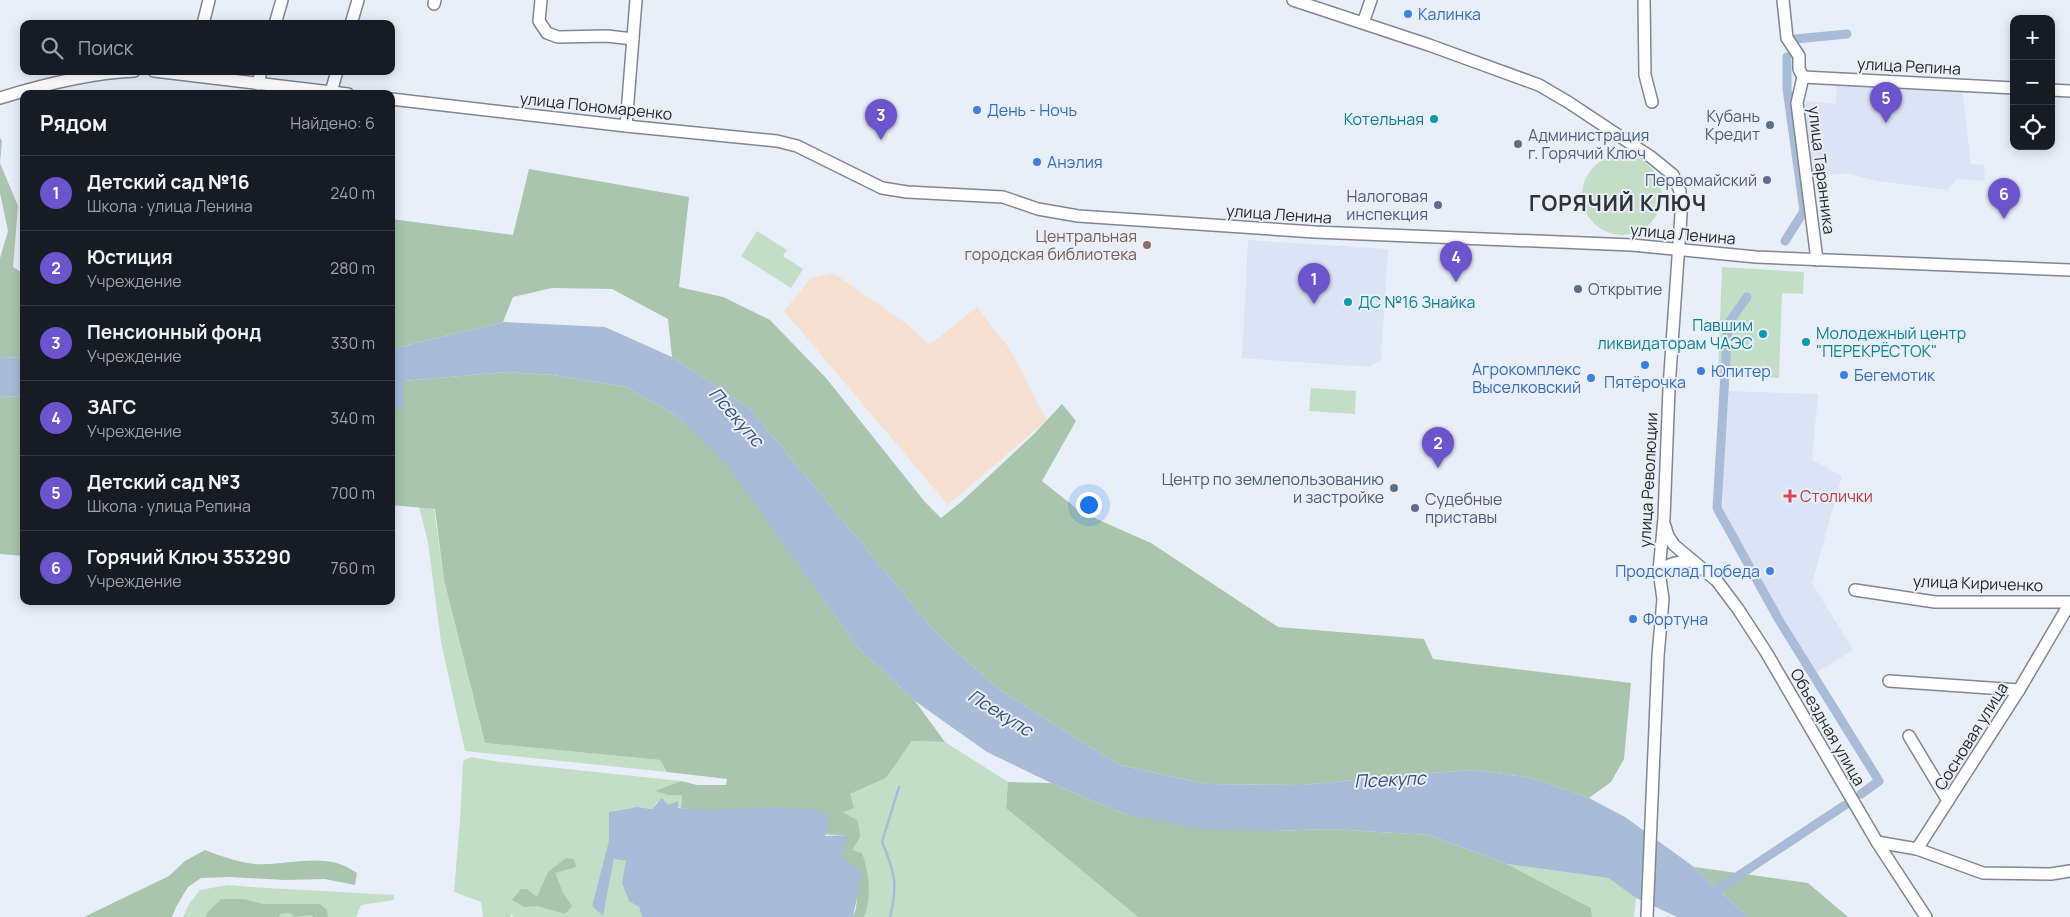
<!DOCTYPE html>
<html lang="ru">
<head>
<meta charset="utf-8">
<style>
	:root { --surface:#171b24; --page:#20242c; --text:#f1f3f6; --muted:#9ea1a6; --line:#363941; --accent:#6c54cd }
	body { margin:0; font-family:Manrope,sans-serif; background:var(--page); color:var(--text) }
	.controls { position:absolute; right:15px; top:15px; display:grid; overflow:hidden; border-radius:10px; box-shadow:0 2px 12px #0003 }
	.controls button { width:45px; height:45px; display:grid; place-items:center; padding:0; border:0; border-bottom:1px solid var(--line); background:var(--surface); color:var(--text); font:25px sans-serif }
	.you { position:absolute; left:1088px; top:504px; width:18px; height:18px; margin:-12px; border:4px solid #fff; border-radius:50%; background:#1a73e8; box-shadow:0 0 0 8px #1a73e833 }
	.badge { display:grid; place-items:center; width:32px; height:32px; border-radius:50%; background:var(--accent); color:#fff; font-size:16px; font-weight:700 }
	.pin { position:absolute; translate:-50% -41px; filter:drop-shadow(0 1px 2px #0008) }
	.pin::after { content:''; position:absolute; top:26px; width:18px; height:15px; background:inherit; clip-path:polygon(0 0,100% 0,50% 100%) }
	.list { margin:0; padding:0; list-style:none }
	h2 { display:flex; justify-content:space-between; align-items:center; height:65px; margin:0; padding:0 20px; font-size:21px }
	h2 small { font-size:16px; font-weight:400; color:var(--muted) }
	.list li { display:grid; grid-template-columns:32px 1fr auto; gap:15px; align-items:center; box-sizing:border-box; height:75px; padding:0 20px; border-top:1px solid var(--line) }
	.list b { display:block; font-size:19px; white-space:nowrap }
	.list p { margin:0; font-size:16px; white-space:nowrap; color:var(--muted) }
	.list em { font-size:16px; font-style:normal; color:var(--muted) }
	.icon { flex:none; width:28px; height:28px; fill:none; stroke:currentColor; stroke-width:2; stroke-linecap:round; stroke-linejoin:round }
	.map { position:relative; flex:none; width:2070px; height:917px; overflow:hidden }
	.search { position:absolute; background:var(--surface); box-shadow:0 2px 12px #0003; left:20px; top:20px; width:375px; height:55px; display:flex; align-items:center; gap:12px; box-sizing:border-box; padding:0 18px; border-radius:10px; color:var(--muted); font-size:19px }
	.panel { position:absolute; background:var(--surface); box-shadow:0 2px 12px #0003; left:20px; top:90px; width:375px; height:515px; border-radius:10px }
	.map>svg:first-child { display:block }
</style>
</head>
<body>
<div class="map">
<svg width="2070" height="917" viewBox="0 0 2070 917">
	<rect width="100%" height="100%" fill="#e9eff9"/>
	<!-- built -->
	<g fill="#dbe3f4">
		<polygon points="1837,83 1962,89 1971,164 1984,165 1985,181 1957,179 1947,190 1877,181 1849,174 1811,175 1808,153 1814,148 1814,140 1806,137 1804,108 1806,101 1836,104"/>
		<polygon points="1248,240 1388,249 1381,360 1369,367 1242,358"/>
		<polygon points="1726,391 1818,394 1812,460 1842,476 1812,583 1853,650 1814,674 1722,510"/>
	</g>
	<!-- industrial -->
	<polygon fill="#f5e0d2" points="833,273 907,324 929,345 977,307 1009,348 1047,420 948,505 784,311 811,278"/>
	<!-- green -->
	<g fill="#c3dec6">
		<circle cx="1622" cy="195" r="40"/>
		<polygon points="757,231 787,250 783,256 803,269 791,288 741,256"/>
		<polygon points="1722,267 1804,272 1803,294 1782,293 1779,378 1718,375"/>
		<polygon points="1311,388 1356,391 1355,414 1309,411"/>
		<polygon points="419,507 434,509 444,580 485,743 660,760 667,772 465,751 441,642 428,542"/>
		<polygon points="912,741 945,742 1008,782 1006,808 1138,917 864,917 868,899 852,850 843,812 850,794 886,778"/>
		<polygon points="471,757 500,762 681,781 656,791 668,795 682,795 681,808 657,802 652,809 637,807 609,812 610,841 592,906 605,904 614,859 626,861 642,917 514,917 511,914 511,917 483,917 481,902 454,892 460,820 463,761"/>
		<polygon points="1507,864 1608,878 1636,898 1634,917 1592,917 1591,908"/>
		<polygon points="228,885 251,887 394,895 394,900 361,905 356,917 183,917 189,904 200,890"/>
	</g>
	<!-- forest -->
	<g fill="#aac5ad">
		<polygon points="0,138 2,141 0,163 18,206 13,267 24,274 24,358 0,357 0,258 8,231 0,193"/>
		<polygon points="529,169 689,197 679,287 723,297 770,320 826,378 925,502 941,518 961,502 1034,434 1062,404 1076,421 1042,481 1081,512 1151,543 1278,627 1424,639 1433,659 1631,683 1624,759 1611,782 1589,798 1532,778 1476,770 1416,774 1302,785 1207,784 1119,765 1000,690 939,636 749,408 672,357 668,319 612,289 552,288 513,297 503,322 391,349 391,219 513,235"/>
		<path d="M506,372L553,375L626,387L677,416L724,460L858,648L915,701L945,742L912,741L886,778L850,794L854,808L843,812L858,821L860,837L852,850L862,853C869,872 872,898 864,917H853C861,900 856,870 842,857L841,850L847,835C792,837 737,813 681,808L682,795H668L655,791L681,781L697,785H726L727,779L667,772L660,760L485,743L444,580L435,509L391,505V390L403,381Z"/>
		<polygon points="24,396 24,556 0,554 0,397"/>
		<polygon points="1008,782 1051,783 1124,814 1275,831 1329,829 1429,835 1507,864 1591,908 1592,917 1138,917 1006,808"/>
		<path d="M205,850C221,856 237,862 254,864C290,866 326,850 357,873L355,885L325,879L284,880L229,877L201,878L188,887L176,907L172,917H84L169,876L185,861Z"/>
		<polygon points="566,858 574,859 576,867 555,873 564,895 572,906 565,914 537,906 524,907 512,900 521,889 527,889 537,897 548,872"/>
		<polygon points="1694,867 1808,883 1848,917 1748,917"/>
		<polygon points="221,899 244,899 263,904 320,904 327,910 328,917 313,917 312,915 294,917 290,913 280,914 279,917 206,917 207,913"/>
	</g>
	<!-- water -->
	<g fill="#a8bbd7">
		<polygon points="503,322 605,327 672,357 749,408 939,636 1000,690 1119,765 1207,784 1302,785 1416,774 1476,770 1532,778 1589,798 1625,817 1694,867 1748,917 1677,917 1636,898 1608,878 1507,864 1429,835 1329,829 1275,831 1199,829 1124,814 1051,783 987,752 915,701 858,648 724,461 677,416 626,387 553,375 506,372 403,381 404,407 391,411 391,349"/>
		<polygon points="0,357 24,358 24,396 0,397"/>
		<polygon points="662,798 668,805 678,801 678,808 709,810 773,807 822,810 829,821 825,836 848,835 842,850 842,857 862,872 853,917 642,917 639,907 629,901 622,883 626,861 614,859 603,916 592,906 609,841 609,812 637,807 652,809"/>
	</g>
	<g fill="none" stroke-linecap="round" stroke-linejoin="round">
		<!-- stream -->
		<path stroke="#a8bbd7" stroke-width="2.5" d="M890,917C898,885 895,872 882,842L899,787"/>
		<!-- canal -->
		<g stroke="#a8bbd7" stroke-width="9">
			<polyline points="1795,39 1847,34"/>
			<polyline points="1785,241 1804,211 1787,89 1787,57"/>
			<polyline points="1747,297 1728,324 1717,508 1779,620 1879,781 1861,794"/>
			<polyline points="1717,890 1845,805"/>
		</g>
		<!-- minor casing -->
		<g stroke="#81868f" stroke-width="14">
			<g id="minor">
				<polyline points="541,0 539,21 547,33 558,37 607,36 633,39"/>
				<polyline points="1293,0 1429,45 1539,85 1568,102 1651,157 1673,175 1680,191 1681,214 1669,388 1664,518 1659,571 1663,599 1658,656 1647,917"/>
				<polyline points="1644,0 1645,75 1652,102"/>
				<polyline points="1783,0 1787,38 1799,56 1799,69 1803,77 1797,103 1817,260"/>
				<polyline points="434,4 435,0"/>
				<polyline points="1363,23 1371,0"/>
				<polyline points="203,24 209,0"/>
				<polyline points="275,24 282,0"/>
				<polyline points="351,24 358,0"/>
				<polyline points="154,71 348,94"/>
				<polyline points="1803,77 2014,88"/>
				<polyline points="258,84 261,71"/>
				<polyline points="2051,90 2070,91"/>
				<polyline points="331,92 337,71"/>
				<path d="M0,98C42,85 89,73 134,71"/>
				<polyline points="391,99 626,126 777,141 797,146 882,188 907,192 1003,197 1038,209 1078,216 1315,232 1632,245 1756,257 2070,270"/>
				<polyline points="626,126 636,0"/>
				<polyline points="1665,526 1668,536 1674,545 1717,581 1738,609 1766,652 1877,842 1926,917"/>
				<path d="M1659,571C1669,563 1679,562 1692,561"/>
				<polyline points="1855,590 1935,602 2070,602"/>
				<polyline points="1889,681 2019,690"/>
				<polyline points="1909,736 1948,801"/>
				<polyline points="1877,842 1917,849 2019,690 2070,603"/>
				<polyline points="1917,849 1983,873 2051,874 2070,871"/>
			</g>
		</g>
		<!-- minor -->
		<use href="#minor" stroke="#fff" stroke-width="11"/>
	</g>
	<!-- markers -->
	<g fill="#3f7fe0" stroke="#e9eff9" stroke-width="2">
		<circle cx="1408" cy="14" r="5"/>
		<circle cx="977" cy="110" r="5"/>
		<circle cx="1037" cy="162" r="5"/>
		<circle cx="1645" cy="365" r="5"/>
		<circle cx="1701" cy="371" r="5"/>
		<circle cx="1844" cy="375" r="5"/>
		<circle cx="1591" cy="378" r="5"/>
		<circle cx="1770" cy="571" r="5"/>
		<circle cx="1633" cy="619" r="5"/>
	</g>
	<g fill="#0f9aa8" stroke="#e9eff9" stroke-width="2">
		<circle cx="1434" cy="119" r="5"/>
		<circle cx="1348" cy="302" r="5"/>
		<circle cx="1763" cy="334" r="5"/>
		<circle cx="1806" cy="342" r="5"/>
	</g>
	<g fill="#5c6f8a" stroke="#e9eff9" stroke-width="2">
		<circle cx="1770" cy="125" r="5"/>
		<circle cx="1518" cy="144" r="5"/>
		<circle cx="1767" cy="180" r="5"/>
		<circle cx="1438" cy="205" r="5"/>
		<circle cx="1578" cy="289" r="5"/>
		<circle cx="1394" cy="488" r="5"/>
		<circle cx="1415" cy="508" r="5"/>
	</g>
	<circle fill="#8d6e63" stroke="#e9eff9" stroke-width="2" cx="1147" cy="245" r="5"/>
	<path fill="#e0444e" stroke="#e9eff9" stroke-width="2" d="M1787.5 488.5h5v5h5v5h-5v5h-5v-5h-5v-5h5z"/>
	<g text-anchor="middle" stroke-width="4" stroke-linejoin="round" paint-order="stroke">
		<!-- shop labels -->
		<g font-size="16" fill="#366cbe" stroke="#e9eff9" text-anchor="start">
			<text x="1418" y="20">Калинка</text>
			<text x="987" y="116">День - Ночь</text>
			<text x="1047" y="168">Анэлия</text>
			<text x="1581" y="375" text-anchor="end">Агрокомплекс<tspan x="1581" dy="18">Выселковский</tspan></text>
			<text x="1711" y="377">Юпитер</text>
			<text x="1854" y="381">Бегемотик</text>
			<text x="1645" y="388" text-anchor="middle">Пятёрочка</text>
			<text x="1760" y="577" text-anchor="end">Продсклад Победа</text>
			<text x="1643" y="625">Фортуна</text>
		</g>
		<!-- street labels -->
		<g font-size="16" fill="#26282c" stroke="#e9eff9">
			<text transform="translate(1909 66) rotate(3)" y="6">улица Репина</text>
			<text transform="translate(596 106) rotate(6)" y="6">улица Пономаренко</text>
			<text transform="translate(1822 170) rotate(83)" y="6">улица Таранника</text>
			<text transform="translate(1279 214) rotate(4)" y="6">улица Ленина</text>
			<text transform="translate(1683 234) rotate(5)" y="6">улица Ленина</text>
			<text transform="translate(1648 480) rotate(-87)" y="6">улица Революции</text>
			<text transform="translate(1978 583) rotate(2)" y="6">улица Кириченко</text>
			<text transform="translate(1828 727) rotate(60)" y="6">Объездная улица</text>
			<text transform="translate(1971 736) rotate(-58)" y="6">Сосновая улица</text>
		</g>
		<!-- service labels -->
		<g font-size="16" fill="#4e5e75" stroke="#e9eff9" text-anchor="end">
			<text x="1760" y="122">Кубань<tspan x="1760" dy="18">Кредит</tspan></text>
			<text x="1528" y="141" text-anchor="start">Администрация<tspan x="1528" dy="18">г. Горячий Ключ</tspan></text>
			<text x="1757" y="186">Первомайский</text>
			<text x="1428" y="202">Налоговая<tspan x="1428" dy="18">инспекция</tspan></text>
			<text x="1588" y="295" text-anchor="start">Открытие</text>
			<text x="1384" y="485">Центр по землепользованию<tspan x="1384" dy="18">и застройке</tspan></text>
			<text x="1425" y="505" text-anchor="start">Судебные<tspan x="1425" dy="18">приставы</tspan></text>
		</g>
		<!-- culture labels -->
		<g font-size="16" fill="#0d838f" stroke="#e9eff9" text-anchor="end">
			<text x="1424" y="125">Котельная</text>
			<text x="1358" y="308" text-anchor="start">ДС №16 Знайка</text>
			<text x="1753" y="331">Павшим<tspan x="1753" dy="18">ликвидаторам ЧАЭС</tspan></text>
			<text x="1816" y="339" text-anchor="start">Молодежный центр<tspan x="1816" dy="18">"ПЕРЕКРЁСТОК"</tspan></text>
		</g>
		<!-- education labels -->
		<g font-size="16" fill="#785e54" stroke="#e9eff9" text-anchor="end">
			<text x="1137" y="242">Центральная<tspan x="1137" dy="18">городская библиотека</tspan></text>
		</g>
		<!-- health labels -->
		<g font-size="16" fill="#be3a42" stroke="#e9eff9" text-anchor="start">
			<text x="1800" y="502">Столички</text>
		</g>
		<!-- water labels -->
		<g font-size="18" font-style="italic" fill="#334e76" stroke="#e9eff9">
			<text transform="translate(736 417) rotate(49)" y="6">Псекупс</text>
			<text transform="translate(1000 713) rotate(32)" y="6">Псекупс</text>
			<text transform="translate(1390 780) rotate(-3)" y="6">Псекупс</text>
		</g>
		<!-- district labels -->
		<g font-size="21" font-weight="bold" letter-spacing="1" fill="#2e323a" stroke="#e9eff9">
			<text x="1618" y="211">ГОРЯЧИЙ КЛЮЧ</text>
		</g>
	</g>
</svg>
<div class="controls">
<button>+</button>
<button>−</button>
<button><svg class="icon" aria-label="locate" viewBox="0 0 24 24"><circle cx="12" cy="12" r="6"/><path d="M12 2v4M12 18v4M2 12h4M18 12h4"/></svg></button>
</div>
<div class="you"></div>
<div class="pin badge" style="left:1314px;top:304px">1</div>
<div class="pin badge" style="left:1438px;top:468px">2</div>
<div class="pin badge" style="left:881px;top:140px">3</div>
<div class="pin badge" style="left:1456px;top:282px">4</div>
<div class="pin badge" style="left:1886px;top:123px">5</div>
<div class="pin badge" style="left:2004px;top:219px">6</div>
<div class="search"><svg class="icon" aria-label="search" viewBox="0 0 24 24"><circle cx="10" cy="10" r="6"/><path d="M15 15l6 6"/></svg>Поиск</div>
<section class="panel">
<h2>Рядом<small>Найдено: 6</small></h2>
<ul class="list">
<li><span class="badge">1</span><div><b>Детский сад №16</b><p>Школа · улица Ленина</p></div><em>240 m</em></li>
<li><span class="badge">2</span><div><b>Юстиция</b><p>Учреждение</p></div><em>280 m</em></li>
<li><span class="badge">3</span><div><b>Пенсионный фонд</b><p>Учреждение</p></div><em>330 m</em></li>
<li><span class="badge">4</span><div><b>ЗАГС</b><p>Учреждение</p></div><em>340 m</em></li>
<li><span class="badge">5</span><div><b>Детский сад №3</b><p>Школа · улица Репина</p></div><em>700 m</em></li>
<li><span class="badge">6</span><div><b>Горячий Ключ 353290</b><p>Учреждение</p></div><em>760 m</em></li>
</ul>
</section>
</div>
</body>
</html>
